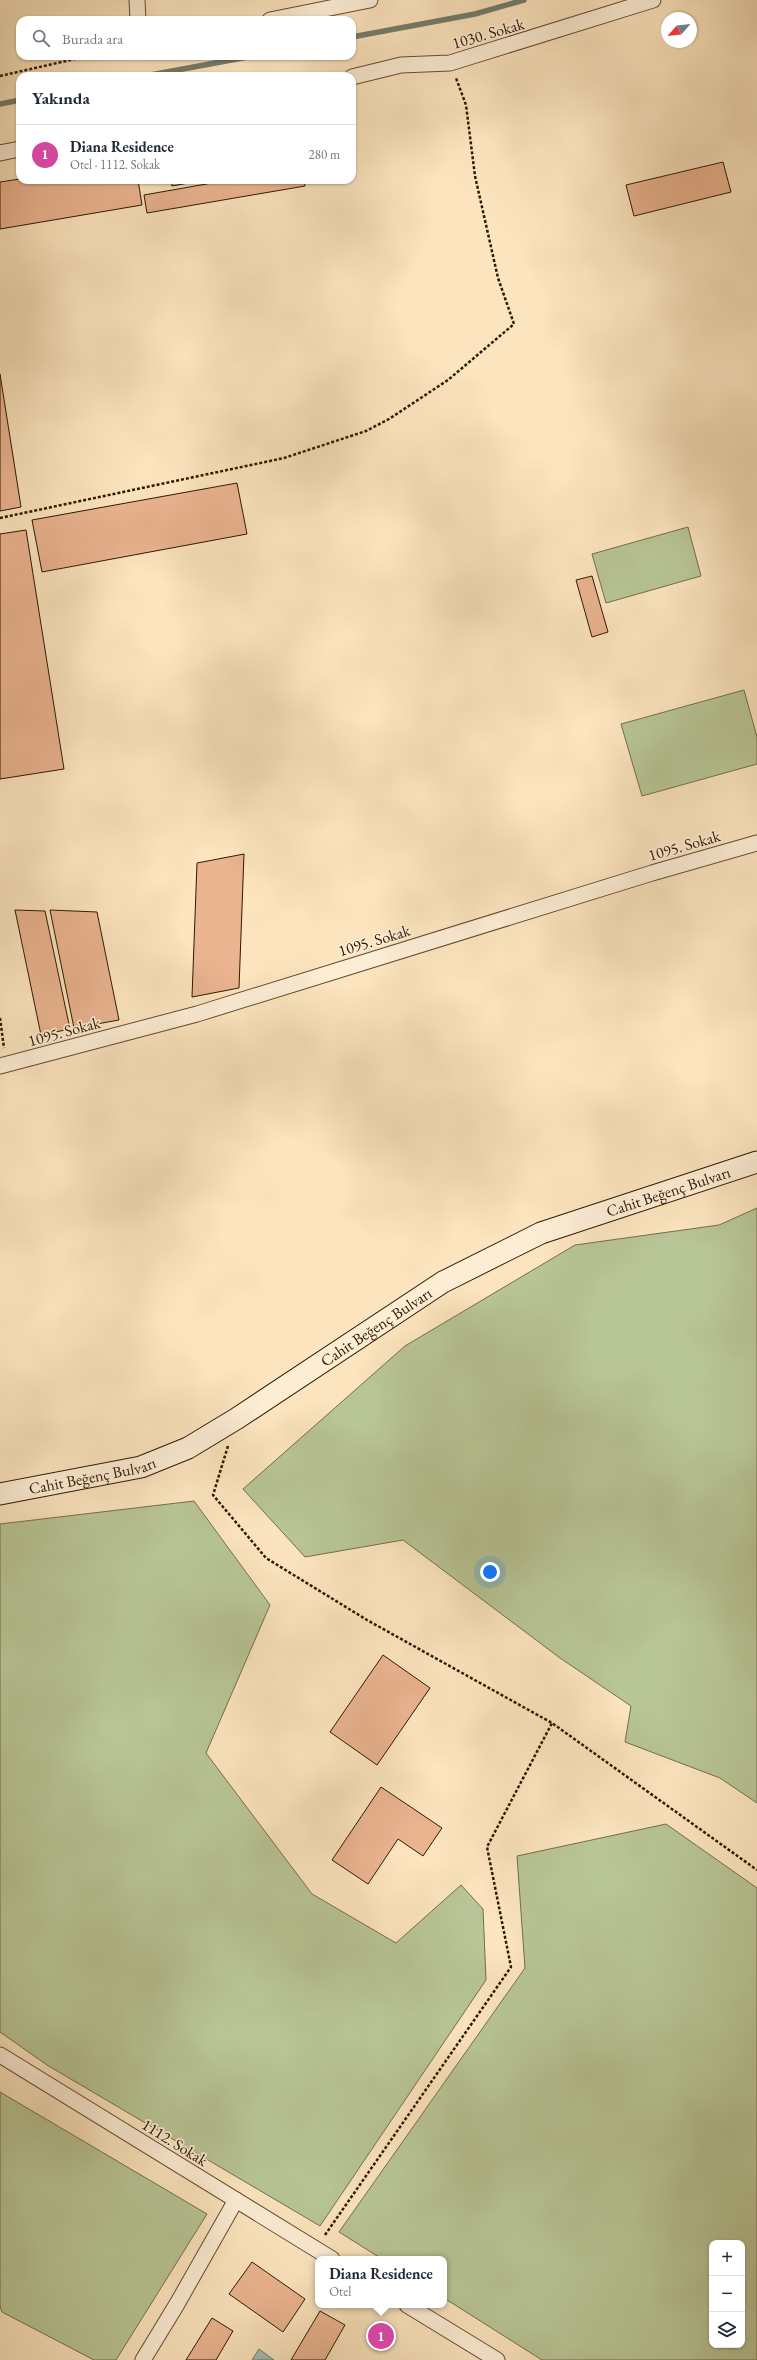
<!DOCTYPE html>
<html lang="tr">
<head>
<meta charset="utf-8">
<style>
	:root { --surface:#fff; --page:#f2f2f3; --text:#1f2937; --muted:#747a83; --line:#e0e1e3; --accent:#8f2418 }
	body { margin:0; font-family:"EB Garamond",serif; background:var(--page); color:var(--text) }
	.controls { position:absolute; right:12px; bottom:12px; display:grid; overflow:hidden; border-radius:8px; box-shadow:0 1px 3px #0004 }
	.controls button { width:36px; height:36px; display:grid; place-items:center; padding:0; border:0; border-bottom:1px solid var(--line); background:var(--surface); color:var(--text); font:20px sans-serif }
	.compass { position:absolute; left:661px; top:12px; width:36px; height:36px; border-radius:50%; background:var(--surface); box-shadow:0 1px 3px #0004; rotate:243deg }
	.you { position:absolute; left:490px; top:1572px; width:14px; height:14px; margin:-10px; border:3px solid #fff; border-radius:50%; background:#1a73e8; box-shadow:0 0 0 6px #1a73e833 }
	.badge { display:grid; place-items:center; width:26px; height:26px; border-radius:50%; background:var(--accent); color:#fff; font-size:13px; font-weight:700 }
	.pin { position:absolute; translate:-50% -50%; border:2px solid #fff; box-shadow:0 1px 4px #0006 }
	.popup { position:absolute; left:315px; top:2256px; width:132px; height:52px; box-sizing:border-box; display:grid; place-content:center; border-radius:8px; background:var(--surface); filter:drop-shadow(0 1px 3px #0005); font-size:13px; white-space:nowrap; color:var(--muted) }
	.popup b { font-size:15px; color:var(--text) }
	.popup::after { content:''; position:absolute; left:50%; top:100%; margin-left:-8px; border:8px solid transparent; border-top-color:var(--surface) }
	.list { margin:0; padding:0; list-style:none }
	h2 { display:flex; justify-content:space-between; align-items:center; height:52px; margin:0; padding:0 16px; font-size:17px }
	h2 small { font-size:13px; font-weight:400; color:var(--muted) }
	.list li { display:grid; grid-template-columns:26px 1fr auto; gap:12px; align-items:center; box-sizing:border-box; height:60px; padding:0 16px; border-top:1px solid var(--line) }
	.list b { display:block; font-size:15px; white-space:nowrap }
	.list p { margin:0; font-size:13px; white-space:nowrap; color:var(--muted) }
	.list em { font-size:13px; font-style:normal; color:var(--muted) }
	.icon { flex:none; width:22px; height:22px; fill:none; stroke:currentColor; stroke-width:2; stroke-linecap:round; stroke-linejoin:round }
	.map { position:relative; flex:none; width:757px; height:2360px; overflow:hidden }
	.search { position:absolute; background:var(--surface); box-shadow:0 1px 3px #0004; left:16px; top:16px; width:340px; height:44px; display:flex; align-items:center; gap:10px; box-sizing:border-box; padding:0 14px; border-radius:12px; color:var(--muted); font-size:15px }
	.panel { position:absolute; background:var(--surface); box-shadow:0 1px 3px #0004; left:16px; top:72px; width:340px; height:112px; border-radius:12px }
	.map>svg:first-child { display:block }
</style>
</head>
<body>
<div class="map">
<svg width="757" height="2360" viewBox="0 0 757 2360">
	<rect width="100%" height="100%" fill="#fbe4be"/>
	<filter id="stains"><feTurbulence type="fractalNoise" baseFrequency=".005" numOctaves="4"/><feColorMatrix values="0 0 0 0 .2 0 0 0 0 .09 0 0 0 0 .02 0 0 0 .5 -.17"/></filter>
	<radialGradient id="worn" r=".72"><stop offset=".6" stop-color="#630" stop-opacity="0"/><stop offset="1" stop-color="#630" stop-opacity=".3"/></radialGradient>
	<!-- green -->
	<g fill="#b8c596" stroke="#746e4b" fill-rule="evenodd">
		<polygon points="688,527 701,576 606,603 592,554"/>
		<polygon points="744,690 757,737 757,764 642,796 621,724"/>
		<polygon points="757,1208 757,1803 720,1778 625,1742 631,1706 560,1658 403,1540 305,1557 243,1489 405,1346 575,1245 719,1225"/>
		<polygon points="194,1501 270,1605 206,1753 312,1894 396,1943 461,1885 483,1909 486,1980 320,2226 47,2065 0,2032 0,1524"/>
		<path d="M666,1824L757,1888V2360H542L444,2298V2259H382L339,2232L525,1968L517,1856ZM712,2243H742V2345H712Z"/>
		<polygon points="0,2092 207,2214 116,2360 94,2360 2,2312 0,2306"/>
	</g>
	<!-- water -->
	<polygon fill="#9fbeb5" stroke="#737c6d" points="259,2349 274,2360 252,2360"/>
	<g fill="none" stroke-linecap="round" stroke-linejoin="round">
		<!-- stream -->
		<g stroke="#737c6d" stroke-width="5.5">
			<polyline points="352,37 475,14 524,0"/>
			<polyline points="145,76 253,56"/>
			<polyline points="0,104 20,100"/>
		</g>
	</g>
	<!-- building -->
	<g fill="#eab490" stroke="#311800">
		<polygon points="723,162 731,192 634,216 626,185"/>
		<polygon points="20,179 138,180 142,205 0,229 0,182"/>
		<polygon points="171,180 205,180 172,186"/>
		<polygon points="229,180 304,180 305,186 147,213 144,195"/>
		<polygon points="0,374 21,507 0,511"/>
		<polygon points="237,483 247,534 42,572 32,520"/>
		<polygon points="26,530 64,769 0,779 0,534"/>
		<polygon points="592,576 608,632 592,637 576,580"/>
		<polygon points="244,854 239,988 192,997 197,863"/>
		<polygon points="15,910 45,911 70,1029 41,1035"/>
		<polygon points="50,910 97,912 119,1020 74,1028"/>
		<polygon points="383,1655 430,1688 377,1765 330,1732"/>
		<polygon points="381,1787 442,1828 423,1856 398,1839 368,1884 332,1860"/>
		<polygon points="252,2262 305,2299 283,2332 229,2294"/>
		<polygon points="320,2311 345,2325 325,2360 291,2360"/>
		<polygon points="212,2318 233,2331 216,2360 186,2360"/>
	</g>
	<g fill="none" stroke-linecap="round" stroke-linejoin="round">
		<!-- street casing -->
		<g stroke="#644b30" stroke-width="17">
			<g id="street">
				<polyline points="137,0 138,20"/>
				<polyline points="270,20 370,0"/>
				<polyline points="352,77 401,65 450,63 653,0"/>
				<polyline points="0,153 20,149"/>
				<polyline points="0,1066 197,1014 652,873 757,843"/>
				<polyline points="0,2055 332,2259"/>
				<polyline points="407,2305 497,2360"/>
				<polyline points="143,2360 177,2304 236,2200"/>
			</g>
		</g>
		<!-- secondary casing -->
		<g stroke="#311800" stroke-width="23">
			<g id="secondary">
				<path id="s1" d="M0,1494L141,1467L188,1448L236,1419L443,1282L541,1233L757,1162"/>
			</g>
		</g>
		<!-- path -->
		<g stroke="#311800" stroke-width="2.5" stroke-dasharray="3 2" stroke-linecap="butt">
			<polyline points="0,76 88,56"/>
			<polyline points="0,518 284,458 366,431 389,419 448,380 514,324 498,278 475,176 466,105 456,78"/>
			<polyline points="0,1018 4,1048"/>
			<polyline points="228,1446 213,1495 266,1558 367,1620 552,1723 757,1870"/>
			<polyline points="325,2235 511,1967 487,1847 552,1723"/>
		</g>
		<!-- street -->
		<use href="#street" stroke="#fcedd5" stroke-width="15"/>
		<!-- secondary -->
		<use href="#secondary" stroke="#fcedd5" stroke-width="21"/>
	</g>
	<g text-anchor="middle" stroke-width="3.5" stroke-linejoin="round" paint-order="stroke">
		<!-- street labels -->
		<g font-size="16" fill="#311800" stroke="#fcedd5">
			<text transform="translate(488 33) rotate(-16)" y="6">1030. Sokak</text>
			<text transform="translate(684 845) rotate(-16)" y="6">1095. Sokak</text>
			<text transform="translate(374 940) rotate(-17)" y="6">1095. Sokak</text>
			<text transform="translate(64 1031) rotate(-15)" y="6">1095. Sokak</text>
			<text dy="6" stroke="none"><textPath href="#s1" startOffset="742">Cahit Beğenç Bulvarı</textPath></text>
			<text dy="6" stroke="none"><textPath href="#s1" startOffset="418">Cahit Beğenç Bulvarı</textPath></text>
			<text dy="6" stroke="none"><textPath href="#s1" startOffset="94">Cahit Beğenç Bulvarı</textPath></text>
			<text transform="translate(175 2142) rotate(32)" y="6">1112. Sokak</text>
		</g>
	</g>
	<rect width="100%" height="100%" filter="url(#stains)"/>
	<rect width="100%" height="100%" fill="url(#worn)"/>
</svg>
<div class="controls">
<button>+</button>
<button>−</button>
<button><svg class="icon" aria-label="layers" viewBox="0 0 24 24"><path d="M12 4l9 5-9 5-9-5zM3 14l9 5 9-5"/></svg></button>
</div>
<svg class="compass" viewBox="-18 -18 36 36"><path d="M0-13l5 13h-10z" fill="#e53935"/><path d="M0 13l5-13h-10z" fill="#747a83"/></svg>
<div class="you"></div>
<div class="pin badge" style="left:381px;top:2336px;background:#d1479c">1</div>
<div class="popup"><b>Diana Residence</b>Otel</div>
<div class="search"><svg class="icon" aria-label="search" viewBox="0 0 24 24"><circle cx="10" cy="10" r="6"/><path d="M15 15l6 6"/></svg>Burada ara</div>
<section class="panel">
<h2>Yakında<small></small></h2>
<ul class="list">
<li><span class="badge" style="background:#d1479c">1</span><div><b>Diana Residence</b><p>Otel · 1112. Sokak</p></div><em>280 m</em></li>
</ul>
</section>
</div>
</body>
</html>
